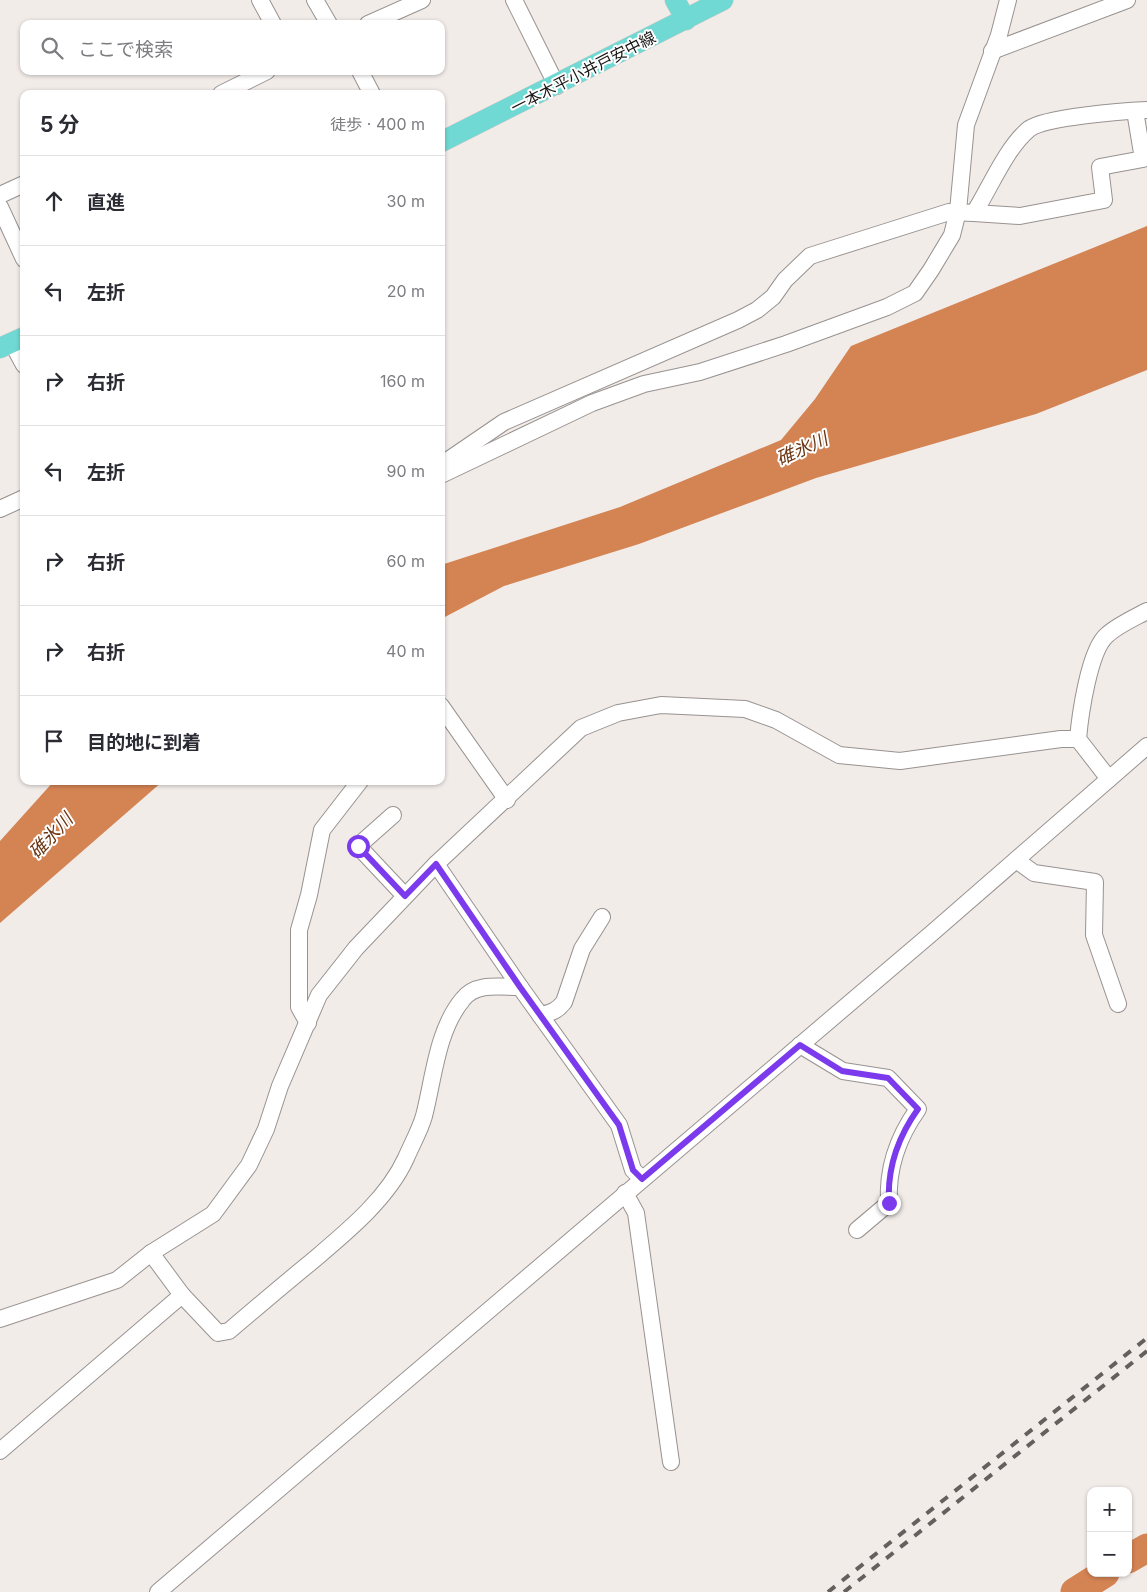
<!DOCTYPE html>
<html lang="ja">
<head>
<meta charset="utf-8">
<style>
	:root { --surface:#fff; --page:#f7f7f7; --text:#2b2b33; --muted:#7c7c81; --line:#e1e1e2 }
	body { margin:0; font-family:Inter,"Noto Sans JP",sans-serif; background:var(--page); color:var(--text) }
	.controls { position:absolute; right:15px; bottom:15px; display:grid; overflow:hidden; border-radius:10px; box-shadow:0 1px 4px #0004 }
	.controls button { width:45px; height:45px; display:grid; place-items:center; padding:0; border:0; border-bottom:1px solid var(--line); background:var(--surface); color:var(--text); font:25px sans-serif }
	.stop { position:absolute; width:15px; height:15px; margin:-11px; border:4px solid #7c3aed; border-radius:50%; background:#fff }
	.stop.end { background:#7c3aed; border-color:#fff; box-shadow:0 1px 5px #0008 }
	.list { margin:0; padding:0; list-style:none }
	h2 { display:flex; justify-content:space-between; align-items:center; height:65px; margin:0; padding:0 20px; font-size:21px }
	h2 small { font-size:16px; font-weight:400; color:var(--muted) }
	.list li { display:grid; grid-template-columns:32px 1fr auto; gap:15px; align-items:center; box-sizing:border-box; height:90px; padding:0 20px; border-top:1px solid var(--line) }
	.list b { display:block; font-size:19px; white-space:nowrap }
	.list em { font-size:16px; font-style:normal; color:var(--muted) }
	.icon { flex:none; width:28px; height:28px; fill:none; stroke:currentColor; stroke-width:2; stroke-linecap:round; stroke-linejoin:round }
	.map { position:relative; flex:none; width:1147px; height:1592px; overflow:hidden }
	.search { position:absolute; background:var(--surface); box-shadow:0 1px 4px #0004; left:20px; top:20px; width:425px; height:55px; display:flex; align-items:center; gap:12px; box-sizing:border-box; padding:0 18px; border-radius:10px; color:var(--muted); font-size:19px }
	.panel { position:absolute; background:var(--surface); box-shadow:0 1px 4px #0004; left:20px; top:90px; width:425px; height:695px; border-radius:10px }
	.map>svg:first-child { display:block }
</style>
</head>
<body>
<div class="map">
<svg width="1147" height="1592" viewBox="0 0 1147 1592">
	<rect width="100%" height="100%" fill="#f2ece9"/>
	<!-- water -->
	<g fill="#d48353">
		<polygon points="1147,226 1147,370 1036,414 816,478 639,544 504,586 441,619 441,565 620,507 781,440 815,399 851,346"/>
		<polygon points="54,781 163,781 0,923 0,841"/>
	</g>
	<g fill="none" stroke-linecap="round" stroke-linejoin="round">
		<!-- river -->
		<g stroke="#d48353" stroke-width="29">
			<polyline points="1128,1559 1147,1548"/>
			<polyline points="1075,1592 1105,1573"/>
		</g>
		<!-- minor casing -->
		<g stroke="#989290" stroke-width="18">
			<g id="minor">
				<polyline points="260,0 273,24"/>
				<polyline points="315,0 329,24"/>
				<polyline points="514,0 557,86"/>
				<polyline points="368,24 422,0"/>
				<polyline points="992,51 1127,0"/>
				<polyline points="360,71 372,94"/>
				<polyline points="221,94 267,71"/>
				<polyline points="0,195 24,184"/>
				<polyline points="0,207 24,259"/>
				<polyline points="974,213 1020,216 1104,200 1100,167 1143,159 1135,111"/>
				<polyline points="12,343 24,365"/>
				<path d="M441,465L504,422L738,320L757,310L773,297L785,280L810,256L949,212L974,213C990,188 1006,148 1029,129C1045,117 1124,111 1147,110"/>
				<polyline points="441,475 592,403 644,384 700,372 786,344 887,307 915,293 931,270 952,235 958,211 966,125 999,35 1008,0"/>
				<polyline points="0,509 24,498"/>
				<polyline points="441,706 507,800"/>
				<path d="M1109,779L1078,739C1080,716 1089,650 1107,635C1118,625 1134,618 1147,611"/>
				<polyline points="393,815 358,846 405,896"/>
				<polyline points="1016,860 1034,873 1095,882 1094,935 1118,1004"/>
				<polyline points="436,864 520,987 619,1125 633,1170 642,1179"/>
				<path d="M540,1015C551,1013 557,1011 564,1002L582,949L602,917"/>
				<polyline points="308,1023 299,1007 299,930 309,895 322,830 360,781"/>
				<path d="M800,1045L843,1071L888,1078L918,1109C898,1137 887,1169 889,1203L857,1230"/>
				<polyline points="625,1193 636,1213 671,1462"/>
				<path d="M151,1253L182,1295L218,1333L229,1331C256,1308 283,1285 310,1263C344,1234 387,1200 406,1158C412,1144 420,1130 424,1116C434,1077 437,1030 463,999C476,982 501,987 520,987"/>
				<polyline points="0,1319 117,1280 151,1253 213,1214 249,1165 266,1129 280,1086 319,995 356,948 436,864 581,728 618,713 661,705 745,709 776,720 839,755 900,761 1061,739 1078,739"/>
				<polyline points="0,1451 182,1295"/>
				<polyline points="158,1592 932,933 1147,746"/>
			</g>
		</g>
		<!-- major casing -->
		<g stroke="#c8c8c7" stroke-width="21">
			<g id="major">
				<polyline points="675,0 686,20"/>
				<polyline points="441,142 723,0"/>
				<polyline points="0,348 24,337"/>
			</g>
		</g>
		<!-- minor -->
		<use href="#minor" stroke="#fff" stroke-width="16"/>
		<!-- major -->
		<use href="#major" stroke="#70d9d3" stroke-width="20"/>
		<!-- rail -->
		<g stroke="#63605e" stroke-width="4" stroke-dasharray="9 9" stroke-linecap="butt">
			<polyline points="828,1592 1147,1338"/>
			<polyline points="844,1592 1147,1351"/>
		</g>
	</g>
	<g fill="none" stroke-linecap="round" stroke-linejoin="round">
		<!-- route -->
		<path stroke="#7c3aed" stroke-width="6" d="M358,846L405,896L436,864L520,987L619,1125L633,1170L642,1179L800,1045L842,1071L888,1078L918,1109C898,1137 887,1169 889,1203"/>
	</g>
	<g text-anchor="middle" stroke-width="4" stroke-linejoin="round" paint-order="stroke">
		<!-- street labels -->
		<g font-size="16" fill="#1a1817" stroke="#fff">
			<text transform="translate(583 72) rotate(-27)" y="6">一本木平小井戸安中線</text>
		</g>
		<!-- water labels -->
		<g font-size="18" font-style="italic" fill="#6b3613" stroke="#fff">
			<text transform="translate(802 449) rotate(-24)" y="6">碓氷川</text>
			<text transform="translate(51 836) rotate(-47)" y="6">碓氷川</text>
		</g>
	</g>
</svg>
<div class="controls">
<button>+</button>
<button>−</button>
</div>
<div class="stop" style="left:358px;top:846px"></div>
<div class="stop end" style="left:889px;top:1203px"></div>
<div class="search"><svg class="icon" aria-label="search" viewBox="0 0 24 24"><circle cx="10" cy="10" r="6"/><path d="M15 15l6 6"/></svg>ここで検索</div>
<section class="panel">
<h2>5 分<small>徒歩 · 400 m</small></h2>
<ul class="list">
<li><svg class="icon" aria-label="ahead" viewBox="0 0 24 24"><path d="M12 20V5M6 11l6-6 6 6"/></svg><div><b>直進</b></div><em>30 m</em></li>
<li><svg class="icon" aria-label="left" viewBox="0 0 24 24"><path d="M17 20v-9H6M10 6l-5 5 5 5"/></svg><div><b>左折</b></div><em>20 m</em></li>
<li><svg class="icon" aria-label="right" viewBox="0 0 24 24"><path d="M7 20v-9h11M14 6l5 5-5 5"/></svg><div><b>右折</b></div><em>160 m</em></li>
<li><svg class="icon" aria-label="left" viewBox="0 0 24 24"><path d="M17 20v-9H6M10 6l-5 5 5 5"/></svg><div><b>左折</b></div><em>90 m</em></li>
<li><svg class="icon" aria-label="right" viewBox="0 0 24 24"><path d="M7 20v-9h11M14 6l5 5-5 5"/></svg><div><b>右折</b></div><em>60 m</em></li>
<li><svg class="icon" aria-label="right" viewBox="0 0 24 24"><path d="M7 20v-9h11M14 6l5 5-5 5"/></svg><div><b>右折</b></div><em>40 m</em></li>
<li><svg class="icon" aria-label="arrive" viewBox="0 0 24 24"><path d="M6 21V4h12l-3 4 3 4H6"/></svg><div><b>目的地に到着</b></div></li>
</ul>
</section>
</div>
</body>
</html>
